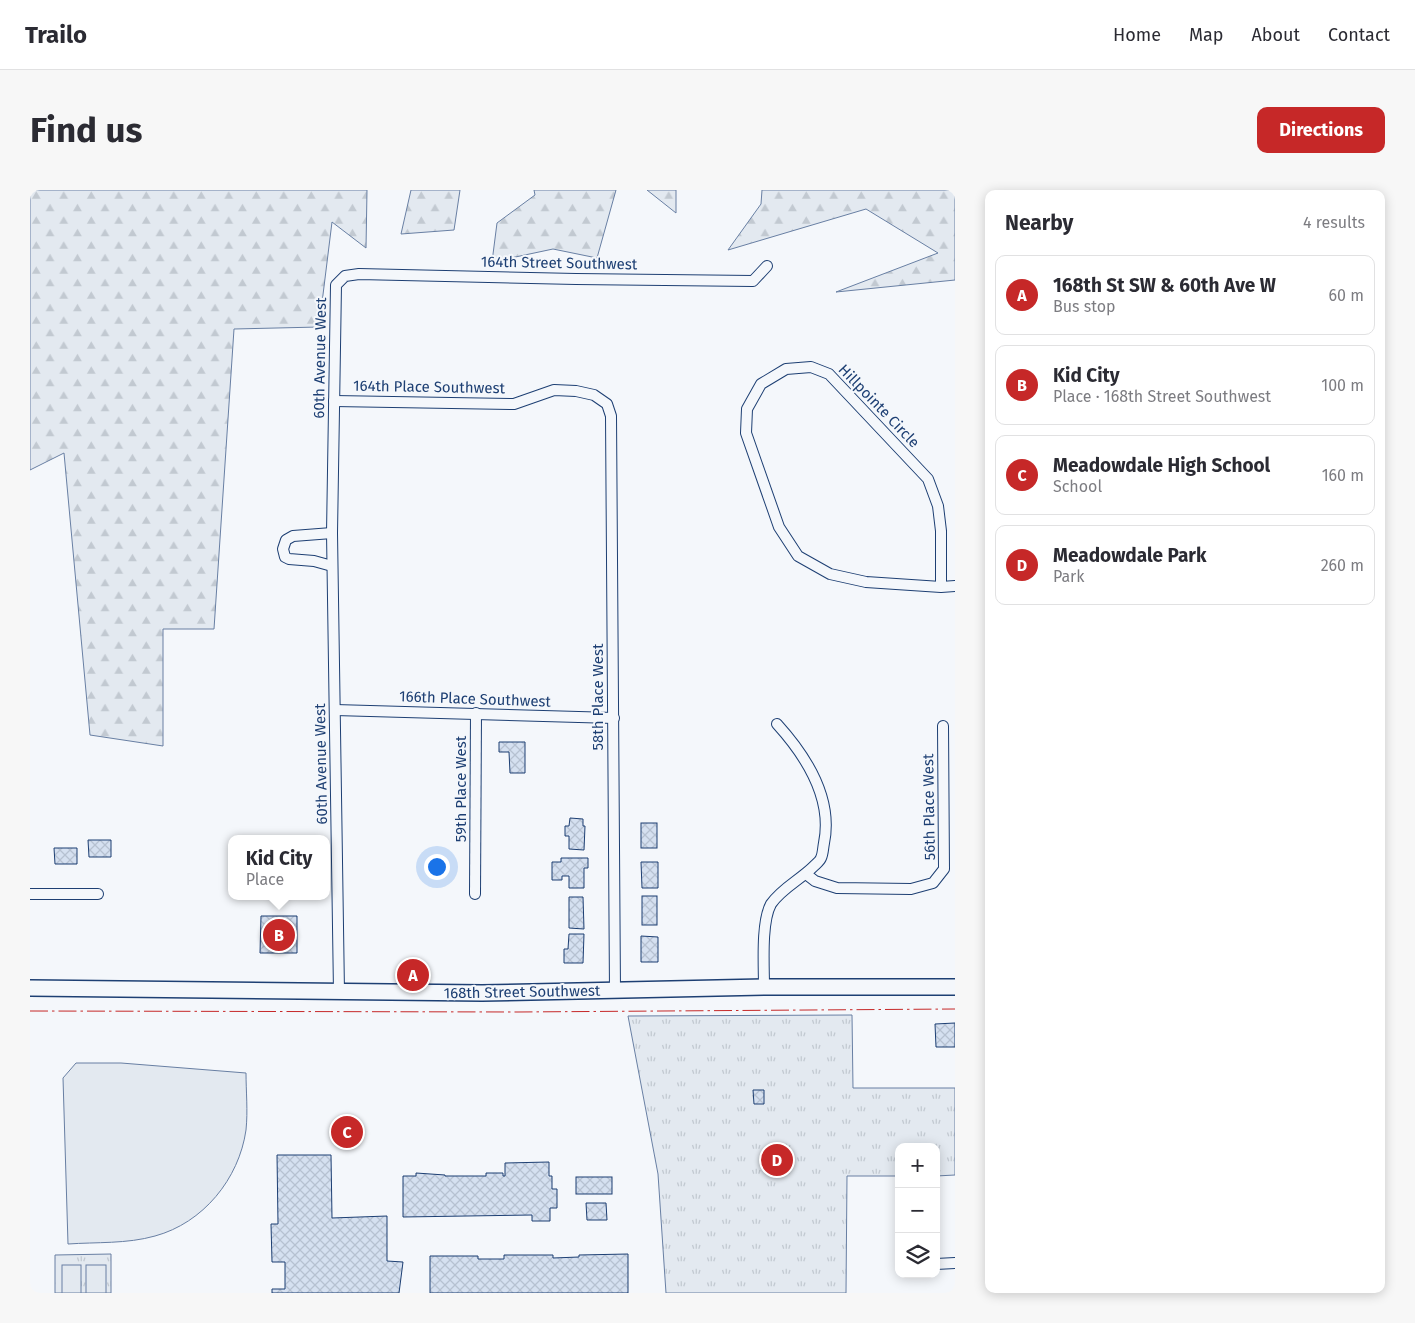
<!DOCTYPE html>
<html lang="en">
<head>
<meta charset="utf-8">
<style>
	:root { --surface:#fff; --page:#f7f7f7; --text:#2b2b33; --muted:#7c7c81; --line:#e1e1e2; --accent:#c62828 }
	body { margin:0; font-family:"Fira Sans",sans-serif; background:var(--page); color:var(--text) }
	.controls { position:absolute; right:15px; bottom:15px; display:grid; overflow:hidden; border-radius:10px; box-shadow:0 2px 12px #0003 }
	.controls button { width:45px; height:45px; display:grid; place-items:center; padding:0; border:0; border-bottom:1px solid var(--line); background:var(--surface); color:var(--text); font:25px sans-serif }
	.you { position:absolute; left:406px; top:676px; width:18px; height:18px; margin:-12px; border:4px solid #fff; border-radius:50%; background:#1a73e8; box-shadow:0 0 0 8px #1a73e833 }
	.badge { display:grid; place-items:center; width:32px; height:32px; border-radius:50%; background:var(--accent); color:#fff; font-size:16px; font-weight:700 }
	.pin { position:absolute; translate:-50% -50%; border:2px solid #fff; box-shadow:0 1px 5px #0006 }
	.popup { position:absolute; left:198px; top:645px; width:102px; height:65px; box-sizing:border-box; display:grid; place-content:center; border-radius:10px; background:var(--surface); filter:drop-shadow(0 1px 4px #0005); font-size:16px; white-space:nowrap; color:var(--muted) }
	.popup b { font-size:19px; color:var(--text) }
	.popup::after { content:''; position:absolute; left:50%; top:100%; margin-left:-10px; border:10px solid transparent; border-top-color:var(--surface) }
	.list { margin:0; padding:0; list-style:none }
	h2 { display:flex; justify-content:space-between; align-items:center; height:65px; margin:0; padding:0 20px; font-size:21px }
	h2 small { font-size:16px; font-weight:400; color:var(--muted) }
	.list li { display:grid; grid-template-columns:32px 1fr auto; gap:15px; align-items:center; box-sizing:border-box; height:80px; margin:0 10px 10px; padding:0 10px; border:1px solid var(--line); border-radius:10px }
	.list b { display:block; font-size:19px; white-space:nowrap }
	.list p { margin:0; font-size:16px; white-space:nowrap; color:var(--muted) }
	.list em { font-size:16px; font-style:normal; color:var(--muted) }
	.icon { flex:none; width:28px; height:28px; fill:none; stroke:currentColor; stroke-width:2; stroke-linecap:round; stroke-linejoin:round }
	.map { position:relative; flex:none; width:925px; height:1103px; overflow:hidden; border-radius:10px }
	header { display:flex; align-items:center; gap:30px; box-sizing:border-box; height:70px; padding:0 25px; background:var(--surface); border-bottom:1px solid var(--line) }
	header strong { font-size:24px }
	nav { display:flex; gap:28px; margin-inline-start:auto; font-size:18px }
	.intro { display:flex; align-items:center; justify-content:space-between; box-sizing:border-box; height:120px; padding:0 30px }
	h1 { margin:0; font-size:35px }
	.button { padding:12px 22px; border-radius:10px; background:var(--accent); color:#fff; font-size:18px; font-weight:700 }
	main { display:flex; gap:30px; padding:0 30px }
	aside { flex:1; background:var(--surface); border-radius:10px; box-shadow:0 2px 12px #0003 }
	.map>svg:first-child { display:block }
</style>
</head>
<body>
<header>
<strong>Trailo</strong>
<nav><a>Home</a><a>Map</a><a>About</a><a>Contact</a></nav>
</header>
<div class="intro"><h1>Find us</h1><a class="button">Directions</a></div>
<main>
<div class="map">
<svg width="925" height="1103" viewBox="0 0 925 1103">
	<defs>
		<pattern id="forest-firs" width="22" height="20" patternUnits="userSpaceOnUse" patternTransform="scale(1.25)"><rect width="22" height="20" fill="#e3e9f0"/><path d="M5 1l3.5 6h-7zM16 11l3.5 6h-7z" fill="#c2c9d1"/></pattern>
		<pattern id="park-tufts" width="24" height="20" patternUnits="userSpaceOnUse" patternTransform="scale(1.25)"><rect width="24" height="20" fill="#e3e9f0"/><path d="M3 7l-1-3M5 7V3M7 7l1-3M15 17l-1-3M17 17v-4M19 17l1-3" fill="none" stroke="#c2c9d1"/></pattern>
		<pattern id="building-cross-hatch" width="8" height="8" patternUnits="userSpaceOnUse" patternTransform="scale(1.25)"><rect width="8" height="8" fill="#d5e0f0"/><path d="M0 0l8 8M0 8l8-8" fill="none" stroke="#b6c1d1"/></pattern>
	</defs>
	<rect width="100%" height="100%" fill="#f4f7fb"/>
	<!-- forest -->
	<g fill="url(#forest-firs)" stroke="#687fa3">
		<polygon points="0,0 337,0 336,58 302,32 289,137 204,139 184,439 133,439 133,556 60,545 34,263 0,280"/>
		<polygon points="381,0 430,0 424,40 371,44"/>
		<polygon points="504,0 586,0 567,68 523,59 462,72 467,33 505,5"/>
		<polygon points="617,0 646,0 646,23"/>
		<polygon points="732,0 925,0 925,90 806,102 908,63 836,19 698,60 731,14"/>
	</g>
	<!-- park -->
	<g fill="url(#park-tufts)" stroke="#687fa3">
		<polygon points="822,825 823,898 925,898 925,985 906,986 906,957 869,957 869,986 817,986 816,1103 636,1103 628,984 598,826"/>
		<polygon points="81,1064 81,1103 25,1103 25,1065"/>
	</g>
	<!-- garden -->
	<g fill="#e3e9f0" stroke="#687fa3">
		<path d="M46,873H91L216,883C216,901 218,921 216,940C209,989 173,1033 125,1046C97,1054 66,1052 38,1054L33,888Z"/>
		<rect x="32" y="1075" width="19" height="28"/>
		<rect x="56" y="1075" width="20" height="28"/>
	</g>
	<!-- building -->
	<g fill="url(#building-cross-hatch)" stroke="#1d3f73">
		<polygon points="469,552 495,552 495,583 480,583 479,562 469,562"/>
		<polygon points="540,628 553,629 553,636 555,636 554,660 539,659 539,646 535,646 535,636 539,636"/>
		<rect x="611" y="633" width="16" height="25"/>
		<polygon points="58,650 81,650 81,667 59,667"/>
		<polygon points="24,658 47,658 47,674 25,674"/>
		<polygon points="531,668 558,668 558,678 554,678 554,698 539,698 539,686 532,686 532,690 522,690 522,672 531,672"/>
		<polygon points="611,672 628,672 628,698 612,698"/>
		<rect x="612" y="706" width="15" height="29"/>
		<polygon points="539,707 553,707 554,739 539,738"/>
		<polygon points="231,726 267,726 267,763 230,763"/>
		<polygon points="539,744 554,744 553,773 534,773 534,759 538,759"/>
		<polygon points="611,746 628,747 628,772 611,772"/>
		<polygon points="925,833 925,857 906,857 905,834"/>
		<polygon points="723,900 734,900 734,914 724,914"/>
		<polygon points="247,965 301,965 302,1028 357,1026 357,1071 373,1072 369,1103 242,1103 242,1099 255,1099 255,1072 242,1072 241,1034 248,1034"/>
		<polygon points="519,972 519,986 522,986 522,999 527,999 527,1018 520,1018 520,1031 502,1031 502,1025 373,1027 373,986 386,986 386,983 415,985 415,986 456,986 456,983 473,983 473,986 475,986 475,973"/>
		<rect x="546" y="987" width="36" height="17"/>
		<polygon points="556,1013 576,1013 577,1030 557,1030"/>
		<polygon points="598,1064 598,1103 400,1103 400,1066 448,1066 448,1069 474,1069 474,1065 523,1065 523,1068 549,1067 549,1065"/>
	</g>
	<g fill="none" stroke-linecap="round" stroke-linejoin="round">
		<!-- minor casing -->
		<g stroke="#1d3f73" stroke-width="12">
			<g id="minor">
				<polyline points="304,211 484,214 524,200 546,201 564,205 577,214 581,226 585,800"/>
				<polyline points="302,343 263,346 256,350 253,359 255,367 259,369 284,371 302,376"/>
				<polyline points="911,397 911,341 908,316 898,289 799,184 781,177 756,179 731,194 717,219 716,243 749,337 768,366 800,384 836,392 911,397 925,396"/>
				<polyline points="305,520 584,528"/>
				<polyline points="776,684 785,691 807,698 881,699 903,693 914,679 913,536"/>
				<polyline points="0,704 68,704"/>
				<polyline points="445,704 446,523"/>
				<path d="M734,797C734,776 731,732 741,714C752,698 770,690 784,676C786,674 790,671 791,668C793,664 793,658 794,653C803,609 776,566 747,534"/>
				<polyline points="309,802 302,343 306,95 315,86 329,84 546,89 723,91 737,76"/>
				<polyline points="906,1074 925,1073"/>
			</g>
		</g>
		<!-- secondary casing -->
		<g stroke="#1d3f73" stroke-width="18">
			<polyline id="secondary" points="0,798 452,803 734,797 925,797"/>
		</g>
		<!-- minor -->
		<use href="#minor" stroke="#f4f7fb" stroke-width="10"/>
		<!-- secondary -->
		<use href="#secondary" stroke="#f4f7fb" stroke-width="15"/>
		<!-- power -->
		<polyline stroke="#c62828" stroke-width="1" stroke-dasharray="18 4 2.5 4" stroke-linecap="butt" points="0,821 487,822 925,819"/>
	</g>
	<g text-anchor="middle" stroke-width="4" stroke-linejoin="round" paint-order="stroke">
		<!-- street labels -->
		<g font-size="15" fill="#1d3f73" stroke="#f4f7fb">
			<text transform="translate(529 73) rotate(1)" y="5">164th Street Southwest</text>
			<text transform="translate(290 168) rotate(-89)" y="5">60th Avenue West</text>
			<text transform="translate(399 197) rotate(1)" y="5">164th Place Southwest</text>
			<text transform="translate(849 216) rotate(46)" y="5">Hillpointe Circle</text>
			<text transform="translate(568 507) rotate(-90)" y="5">58th Place West</text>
			<text transform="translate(445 509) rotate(2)" y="5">166th Place Southwest</text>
			<text transform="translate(291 574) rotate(-91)" y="5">60th Avenue West</text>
			<text transform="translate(431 599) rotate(-90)" y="5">59th Place West</text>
			<text transform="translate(899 617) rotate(-91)" y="5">56th Place West</text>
			<text transform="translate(492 802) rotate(-1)" y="5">168th Street Southwest</text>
		</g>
	</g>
</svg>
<div class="controls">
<button>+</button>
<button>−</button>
<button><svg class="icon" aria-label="layers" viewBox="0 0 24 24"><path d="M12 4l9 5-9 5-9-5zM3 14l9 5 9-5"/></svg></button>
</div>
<div class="you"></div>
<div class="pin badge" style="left:383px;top:785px">A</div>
<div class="pin badge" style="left:249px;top:745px">B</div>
<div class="popup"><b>Kid City</b>Place</div>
<div class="pin badge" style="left:317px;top:942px">C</div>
<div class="pin badge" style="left:747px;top:970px">D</div>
</div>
<aside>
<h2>Nearby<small>4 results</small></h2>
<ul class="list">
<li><span class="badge">A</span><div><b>168th St SW &amp; 60th Ave W</b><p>Bus stop</p></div><em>60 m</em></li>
<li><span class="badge">B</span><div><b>Kid City</b><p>Place · 168th Street Southwest</p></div><em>100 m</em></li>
<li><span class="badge">C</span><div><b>Meadowdale High School</b><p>School</p></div><em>160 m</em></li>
<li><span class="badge">D</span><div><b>Meadowdale Park</b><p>Park</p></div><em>260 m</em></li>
</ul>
</aside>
</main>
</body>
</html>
